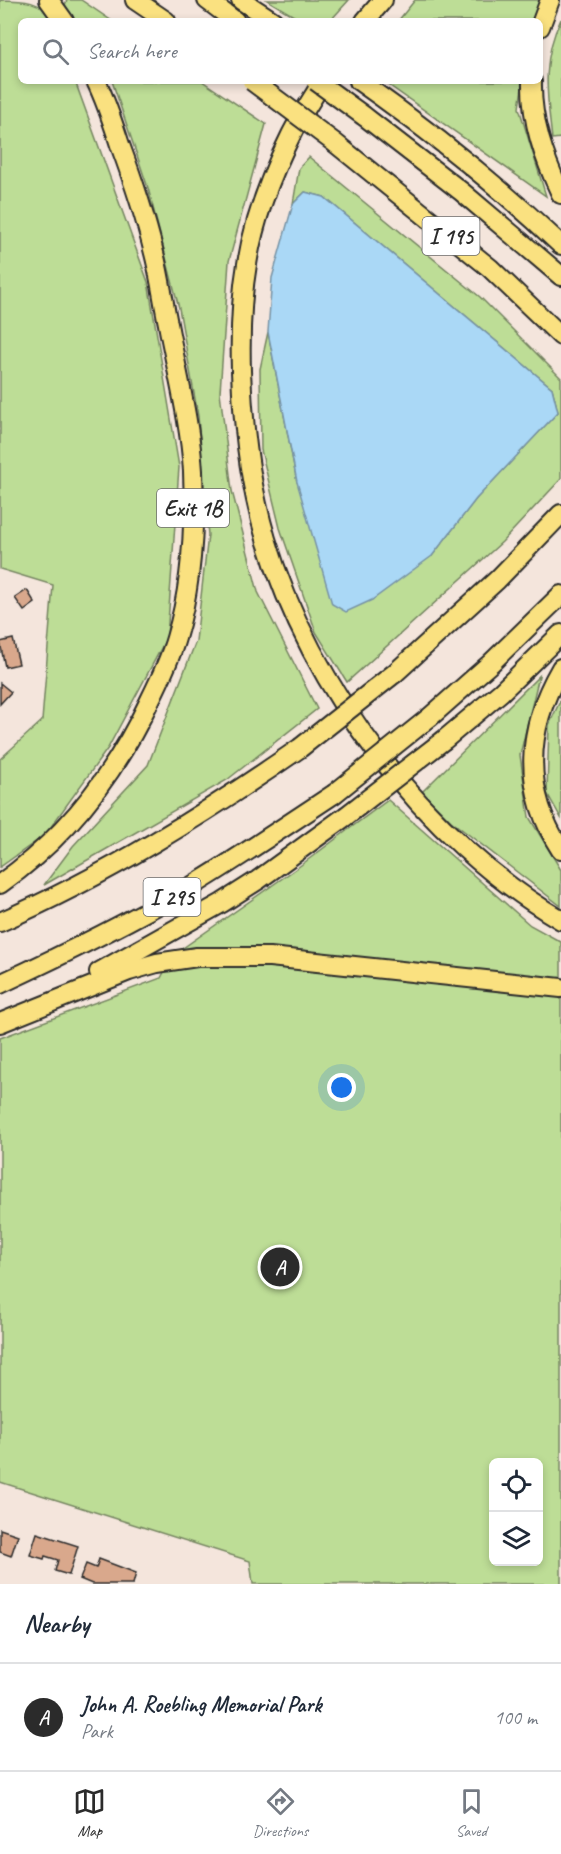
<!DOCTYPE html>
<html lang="en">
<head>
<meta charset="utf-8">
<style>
	:root { --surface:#fff; --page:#f2f2f3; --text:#1f2937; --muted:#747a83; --line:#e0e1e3; --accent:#2b2b2b }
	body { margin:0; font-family:Caveat,sans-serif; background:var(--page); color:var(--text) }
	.controls { position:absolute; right:18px; bottom:18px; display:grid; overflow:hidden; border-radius:9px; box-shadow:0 3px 9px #0003 }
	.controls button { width:54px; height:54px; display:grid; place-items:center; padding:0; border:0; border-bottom:2px solid var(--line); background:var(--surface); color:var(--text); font:30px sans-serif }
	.you { position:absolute; left:342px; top:1088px; width:21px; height:21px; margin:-15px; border:4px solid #fff; border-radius:50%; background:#1a73e8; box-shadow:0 0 0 9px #1a73e833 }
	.badge { display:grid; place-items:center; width:39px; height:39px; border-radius:50%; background:var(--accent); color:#fff; font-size:20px; font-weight:700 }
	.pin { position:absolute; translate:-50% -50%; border:3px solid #fff; box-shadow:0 2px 6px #0006 }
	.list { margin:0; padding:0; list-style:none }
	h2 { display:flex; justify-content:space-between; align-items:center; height:78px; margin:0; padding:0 24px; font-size:26px }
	h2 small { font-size:20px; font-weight:400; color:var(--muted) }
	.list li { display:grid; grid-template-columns:39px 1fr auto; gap:18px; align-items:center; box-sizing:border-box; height:108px; padding:0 24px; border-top:2px solid var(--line) }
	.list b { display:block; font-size:22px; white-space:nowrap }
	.list p { margin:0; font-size:20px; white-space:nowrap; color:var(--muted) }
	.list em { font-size:20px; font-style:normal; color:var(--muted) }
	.icon { flex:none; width:33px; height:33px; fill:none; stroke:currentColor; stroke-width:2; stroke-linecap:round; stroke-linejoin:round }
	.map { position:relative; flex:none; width:561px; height:1584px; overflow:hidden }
	.search { position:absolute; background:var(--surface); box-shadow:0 3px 9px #0003; left:18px; right:18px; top:18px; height:66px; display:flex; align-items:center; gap:15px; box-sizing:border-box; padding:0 21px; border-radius:9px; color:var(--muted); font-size:22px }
	.sheet { height:186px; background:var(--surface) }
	nav { display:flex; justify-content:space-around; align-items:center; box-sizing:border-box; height:84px; border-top:2px solid var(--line); background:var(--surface); font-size:16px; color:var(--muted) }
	nav a { display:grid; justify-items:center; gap:3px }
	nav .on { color:var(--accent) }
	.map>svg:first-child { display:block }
</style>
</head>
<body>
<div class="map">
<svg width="561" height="1584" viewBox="0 0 561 1584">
	<rect width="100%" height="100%" fill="#f4e5dc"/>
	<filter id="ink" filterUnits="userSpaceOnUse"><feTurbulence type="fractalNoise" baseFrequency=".0167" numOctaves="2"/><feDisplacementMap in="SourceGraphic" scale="12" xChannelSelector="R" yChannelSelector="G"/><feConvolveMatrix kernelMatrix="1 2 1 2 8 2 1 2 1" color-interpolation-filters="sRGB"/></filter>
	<g filter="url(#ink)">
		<!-- green -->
		<g fill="#bddd96" stroke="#748460" stroke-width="1.5" fill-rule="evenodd">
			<path d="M0,0C22,0 44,0 53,21H21V81H75L148,282L179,467L167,637L108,748L45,835L0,867V759L42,721L53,585L0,569Z"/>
			<polygon points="67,0 81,0 112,21 75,21 65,5"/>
			<polygon points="267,0 349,0 330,21 302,21"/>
			<polygon points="415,0 543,0 536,21 398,21"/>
			<path d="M561,19V138L552,139C547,95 541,60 561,19Z"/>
			<polygon points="112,81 202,81 266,124 229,261 220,392 232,491 258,592 317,709 227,780 44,885 73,846 148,765 196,641 208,535 198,416 179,308 148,188"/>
			<polygon points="383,81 523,81 519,108 546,196"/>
			<polygon points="309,157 480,297 561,378 561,479 502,542 347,682 316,632 280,528 261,450 260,369 268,332 297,482 432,556 476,499 558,412 552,388 324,197 305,192 293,204 299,168"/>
			<polygon points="539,676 520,755 529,817 561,870 561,906 451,821 422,792"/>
			<polygon points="561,699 561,818 547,793 549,725"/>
			<path d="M388,800L530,925L561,942V1584H253L250,1561L0,1482V1038L161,978L173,955L297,868ZM494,1462H538V1562H494Z"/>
		</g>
		<!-- water -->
		<polygon fill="#aad8f6" stroke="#7793a5" stroke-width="1.5" points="305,192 324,197 552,388 558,412 476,499 432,556 372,600 346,612 332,604 297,482 268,332 272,278 293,204"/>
		<!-- building -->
		<g fill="#d9a88c" stroke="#2b2b2b" stroke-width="1.5">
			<polygon points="27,590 35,603 24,611 15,598"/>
			<polygon points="13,639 19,664 5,667 0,642"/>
			<polygon points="0,683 11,692 0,704"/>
			<polygon points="0,1529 18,1535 11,1556 0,1552"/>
			<polygon points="37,1533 78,1546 69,1575 55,1571 58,1560 45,1556 44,1559 30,1555"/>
			<polygon points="99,1559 136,1573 133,1584 92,1584 80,1579 86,1564 96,1568"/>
		</g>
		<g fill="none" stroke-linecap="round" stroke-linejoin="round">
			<!-- highway casing -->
			<g stroke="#2b2b2b" stroke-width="22">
				<g id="highway">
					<polyline points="49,0 64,21"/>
					<polyline points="135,0 166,21"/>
					<polyline points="207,0 235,21"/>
					<polyline points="241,0 273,21"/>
					<polyline points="365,21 383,0"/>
					<polyline points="540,27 550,0"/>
					<path d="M323,81C312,99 300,117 291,135C271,175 254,220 247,264C241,299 240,336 241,371C243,428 250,485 266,539C310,688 426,841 561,920"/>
					<path d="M359,81C430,131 498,185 561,245"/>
					<path d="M532,81C531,121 544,158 561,194"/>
					<polyline points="364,116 462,192 561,276"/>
					<polyline points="335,143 490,268 561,336"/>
					<path d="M561,668C526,728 522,790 561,850"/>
					<polyline points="395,673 497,580 561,514"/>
					<polyline points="430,717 491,663 561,595"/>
					<polyline points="444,740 501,692 561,634"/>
					<path d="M0,884C67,837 115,774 150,700C160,680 170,659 176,638C192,585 195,526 193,471C190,422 177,373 168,324C163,300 160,276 154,253C145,216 133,180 120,145C113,123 106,101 96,81"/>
					<path d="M0,922C106,876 205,814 300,748"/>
					<polyline points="99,972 222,903 258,880 346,816"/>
					<path d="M0,984C65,954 129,922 192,886C240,857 287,825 334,794"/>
					<polyline points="0,1023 129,971 157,963 197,957 270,957 561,988"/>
				</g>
			</g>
			<!-- highway -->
			<use href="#highway" stroke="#fae180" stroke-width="18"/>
			<!-- highway-bridge casing -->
			<g stroke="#2b2b2b" stroke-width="22" stroke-linecap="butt">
				<g id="highway-bridge">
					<polyline points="252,81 335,143"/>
					<polyline points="316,81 364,116"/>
					<polyline points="300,748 395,673"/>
					<polyline points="334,794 430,717"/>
					<polyline points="346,816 444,740"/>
				</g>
			</g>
			<!-- highway-bridge -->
			<use href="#highway-bridge" stroke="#fae180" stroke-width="18"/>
		</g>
	</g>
	<g text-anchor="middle" stroke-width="4.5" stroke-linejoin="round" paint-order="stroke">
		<!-- shield labels -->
		<g fill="#fff" stroke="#6b6b6b" stroke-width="1.5">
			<rect x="422.5" y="217" width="57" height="38" rx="4.5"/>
			<rect x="157" y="489" width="72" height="38" rx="4.5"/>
			<rect x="143.5" y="878" width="57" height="38" rx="4.5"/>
		</g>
		<g font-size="22" font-weight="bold" fill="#2b2b2b">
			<text x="451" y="244">I 195</text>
			<text x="193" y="516">Exit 1B</text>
			<text x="172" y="905">I 295</text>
		</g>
	</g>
</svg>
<div class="controls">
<button><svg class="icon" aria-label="locate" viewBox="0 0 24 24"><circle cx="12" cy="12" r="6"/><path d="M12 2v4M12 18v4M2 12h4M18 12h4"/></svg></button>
<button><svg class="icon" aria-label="layers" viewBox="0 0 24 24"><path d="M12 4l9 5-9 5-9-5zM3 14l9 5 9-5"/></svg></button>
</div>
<div class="you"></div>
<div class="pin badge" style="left:280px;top:1267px">A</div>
<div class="search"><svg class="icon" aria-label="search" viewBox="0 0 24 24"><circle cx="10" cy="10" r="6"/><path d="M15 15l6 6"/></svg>Search here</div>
</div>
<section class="sheet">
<h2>Nearby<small></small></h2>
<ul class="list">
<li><span class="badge">A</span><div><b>John A. Roebling Memorial Park</b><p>Park</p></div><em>100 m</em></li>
</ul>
</section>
<nav>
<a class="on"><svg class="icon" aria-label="map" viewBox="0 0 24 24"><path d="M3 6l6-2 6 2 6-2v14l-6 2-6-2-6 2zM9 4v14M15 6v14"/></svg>Map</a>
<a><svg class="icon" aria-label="directions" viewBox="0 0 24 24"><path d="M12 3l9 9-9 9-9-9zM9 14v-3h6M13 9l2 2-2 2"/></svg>Directions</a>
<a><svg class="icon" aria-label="saved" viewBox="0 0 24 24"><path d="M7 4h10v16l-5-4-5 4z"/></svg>Saved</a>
</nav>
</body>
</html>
